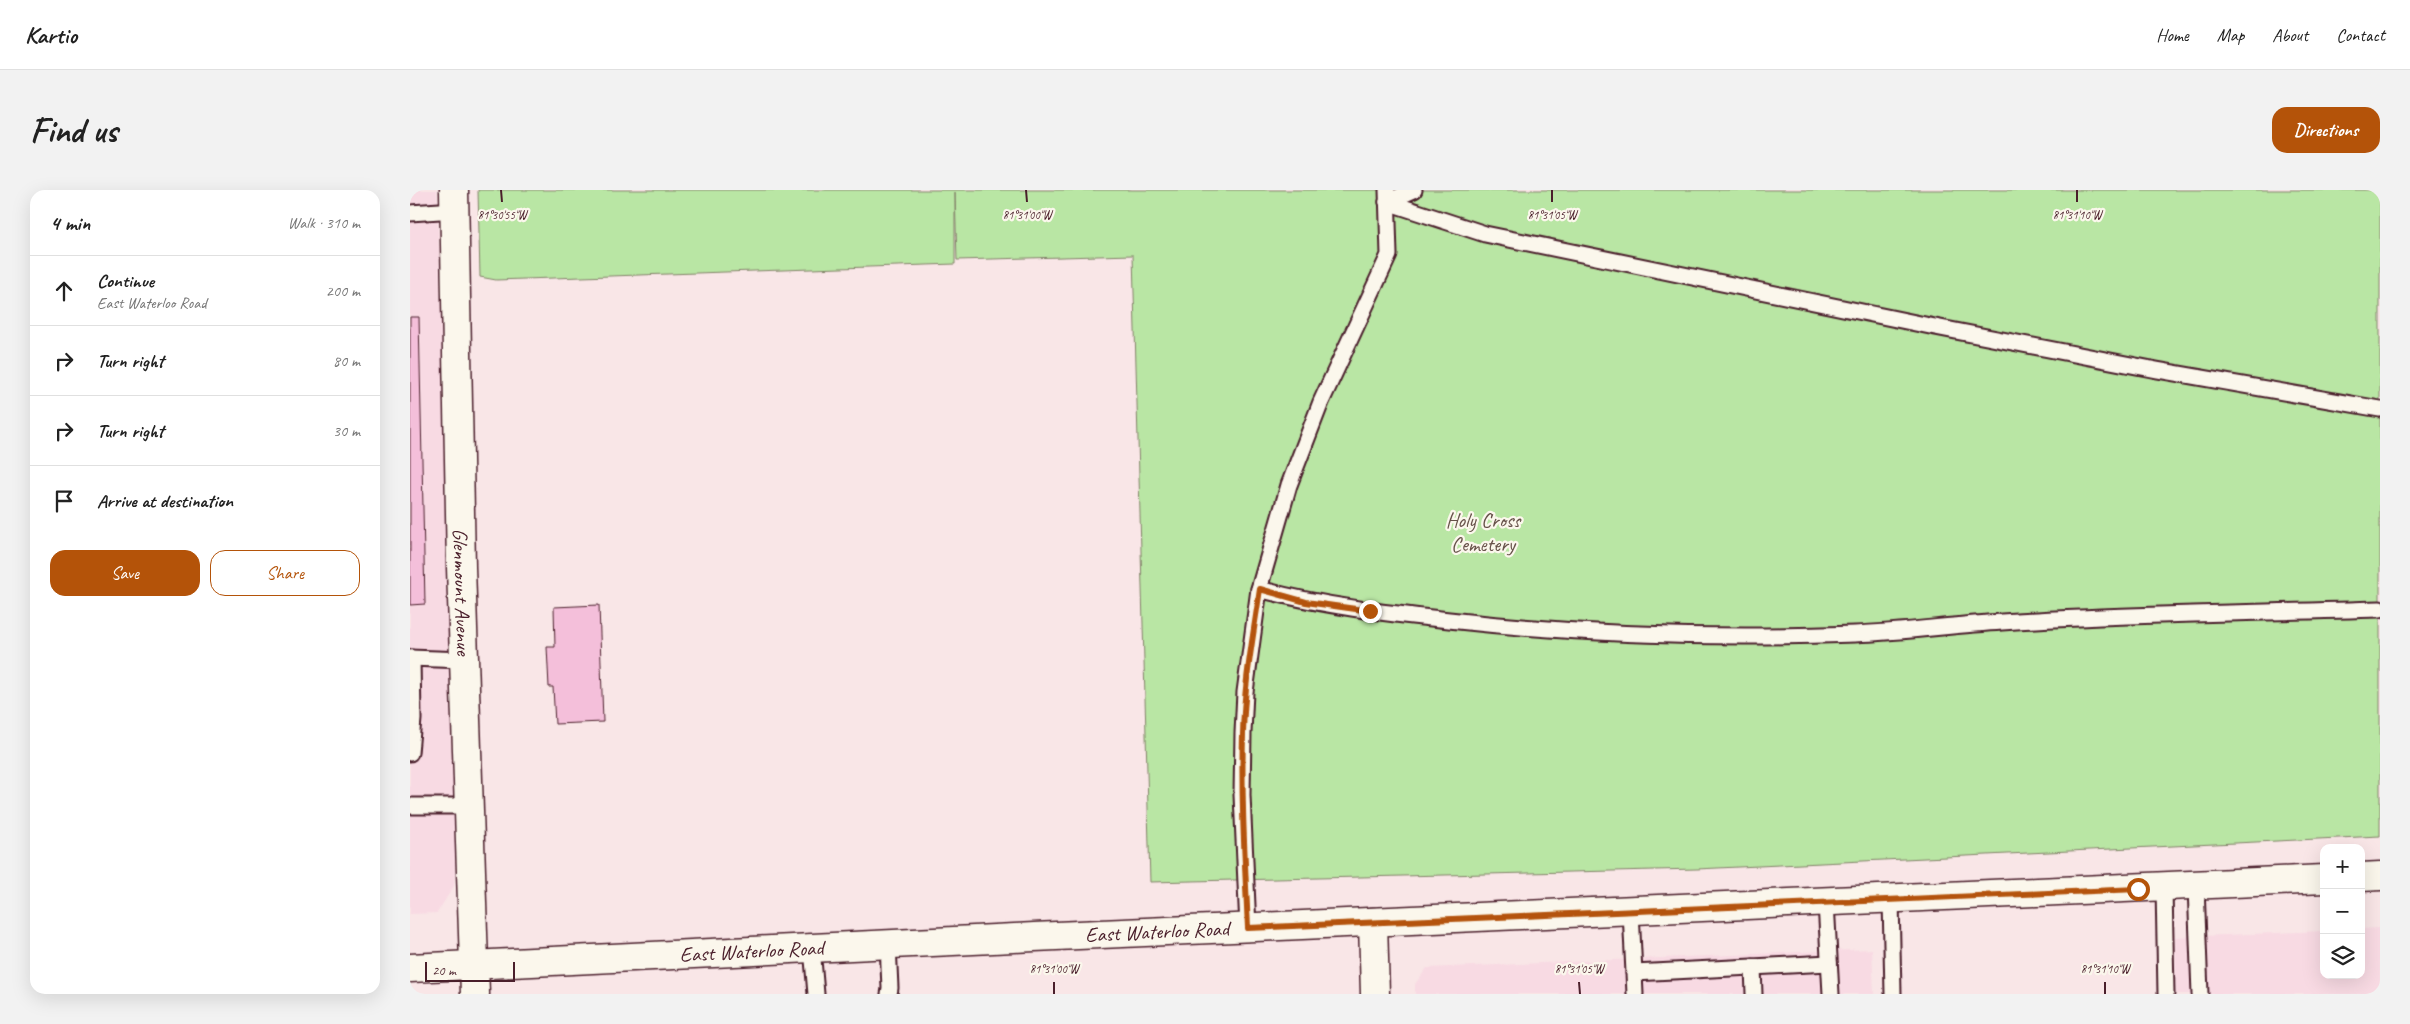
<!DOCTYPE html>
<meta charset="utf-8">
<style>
:root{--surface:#fff;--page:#f2f2f2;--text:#222;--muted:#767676;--line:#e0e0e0;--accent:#b45309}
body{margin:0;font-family:Caveat,sans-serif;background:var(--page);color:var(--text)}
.controls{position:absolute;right:15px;bottom:15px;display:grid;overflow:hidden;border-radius:10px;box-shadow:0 5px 20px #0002}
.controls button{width:45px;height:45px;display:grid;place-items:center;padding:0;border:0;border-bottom:1px solid var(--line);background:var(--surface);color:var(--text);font:25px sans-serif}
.scale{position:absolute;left:15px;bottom:12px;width:90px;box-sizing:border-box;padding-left:5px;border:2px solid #4a1f2b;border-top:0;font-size:14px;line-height:18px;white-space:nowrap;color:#4a1f2b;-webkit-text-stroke:4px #fbf7ec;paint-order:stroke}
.stop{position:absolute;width:15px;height:15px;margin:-11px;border:4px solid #b45309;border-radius:50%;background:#fff}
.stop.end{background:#b45309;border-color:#fff;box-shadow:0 1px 5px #0008}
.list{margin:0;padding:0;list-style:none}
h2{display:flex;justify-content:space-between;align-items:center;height:65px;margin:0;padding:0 20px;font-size:21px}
h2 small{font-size:16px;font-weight:400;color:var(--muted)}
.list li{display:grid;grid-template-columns:32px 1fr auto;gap:15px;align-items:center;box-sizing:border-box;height:70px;padding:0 20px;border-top:1px solid var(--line)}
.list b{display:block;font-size:19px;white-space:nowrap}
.list p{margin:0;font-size:16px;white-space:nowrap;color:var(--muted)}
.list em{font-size:16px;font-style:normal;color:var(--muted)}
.actions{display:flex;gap:10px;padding:15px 20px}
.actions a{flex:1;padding:11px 0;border:1px solid var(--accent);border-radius:15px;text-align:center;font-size:18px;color:var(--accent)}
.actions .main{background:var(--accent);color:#fff}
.icon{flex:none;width:28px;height:28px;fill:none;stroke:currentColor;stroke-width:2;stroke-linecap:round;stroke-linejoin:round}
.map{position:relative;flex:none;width:1970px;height:804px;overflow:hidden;border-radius:15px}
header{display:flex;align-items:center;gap:30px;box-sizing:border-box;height:70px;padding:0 25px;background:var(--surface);border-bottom:1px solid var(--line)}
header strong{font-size:24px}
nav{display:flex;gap:28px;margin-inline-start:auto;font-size:18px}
.intro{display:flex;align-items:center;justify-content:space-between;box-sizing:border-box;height:120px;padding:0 30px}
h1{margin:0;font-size:35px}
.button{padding:12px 22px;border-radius:15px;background:var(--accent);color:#fff;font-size:18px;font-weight:700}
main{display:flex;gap:30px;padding:0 30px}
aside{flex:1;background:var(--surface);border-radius:15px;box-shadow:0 5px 20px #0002}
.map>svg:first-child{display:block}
</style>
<header>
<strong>Kartio</strong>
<nav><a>Home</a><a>Map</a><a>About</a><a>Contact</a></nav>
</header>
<div class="intro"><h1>Find us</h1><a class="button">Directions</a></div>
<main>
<aside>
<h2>4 min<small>Walk · 310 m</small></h2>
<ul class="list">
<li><svg class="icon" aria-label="ahead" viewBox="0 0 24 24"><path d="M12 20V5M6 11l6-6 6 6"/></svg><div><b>Continue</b><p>East Waterloo Road</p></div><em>200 m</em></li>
<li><svg class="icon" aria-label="right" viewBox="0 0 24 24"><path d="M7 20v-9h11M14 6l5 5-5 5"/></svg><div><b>Turn right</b></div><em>80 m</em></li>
<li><svg class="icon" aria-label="right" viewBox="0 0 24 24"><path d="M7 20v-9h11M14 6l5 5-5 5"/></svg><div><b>Turn right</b></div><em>30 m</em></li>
<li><svg class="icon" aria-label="arrive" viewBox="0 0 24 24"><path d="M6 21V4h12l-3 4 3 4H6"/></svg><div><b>Arrive at destination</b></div></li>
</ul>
<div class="actions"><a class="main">Save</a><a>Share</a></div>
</aside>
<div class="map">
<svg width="1970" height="804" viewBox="0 0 1970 804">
<rect width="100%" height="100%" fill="#f9e6e7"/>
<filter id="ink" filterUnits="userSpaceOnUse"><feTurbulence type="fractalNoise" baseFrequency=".02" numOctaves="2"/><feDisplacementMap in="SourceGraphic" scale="10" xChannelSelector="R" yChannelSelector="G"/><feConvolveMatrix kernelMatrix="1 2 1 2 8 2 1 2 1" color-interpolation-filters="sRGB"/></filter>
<g filter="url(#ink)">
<g fill="#f8dae3">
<polygon points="0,0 27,0 47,639 44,696 27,723 0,724"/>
<polygon points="1970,738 1970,804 1766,804 1765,747 1914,741 1914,785 1951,785 1951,739"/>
<polygon points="1462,759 1464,804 1005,804 1005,794 1017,778"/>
</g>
<polygon fill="#b9e6a4" stroke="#828268" points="68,0 1970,0 1970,646 1287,679 740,692 723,65 547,70 545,2 545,74 86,90 70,87"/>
<g fill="#f4bfda" stroke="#4a1f2b">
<polygon points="0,127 9,127 15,414 0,415"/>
<polygon points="189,415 193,532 145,534 143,497 139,497 137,457 145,457 144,417"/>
</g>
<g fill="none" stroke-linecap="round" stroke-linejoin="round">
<g stroke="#4a1f2b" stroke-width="19">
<g id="lane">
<polyline points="977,12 1075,44 1520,136 1747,180 1970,219"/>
<polyline points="977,12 1004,0"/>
<polyline points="0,23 45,20"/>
<path d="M849,399C912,416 975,423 1039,430C1173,445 1310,449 1445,444C1494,442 1543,435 1592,432C1717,424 1844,423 1970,419"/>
<polyline points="0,468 54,470"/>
<polyline points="0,563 3,529 2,468"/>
<polyline points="0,616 60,616"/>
<polyline points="1786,696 1790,804"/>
<polyline points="1754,697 1756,804"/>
<polyline points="1481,709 1483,804"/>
<polyline points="1416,712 1421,804"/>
<polyline points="1221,721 1225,804"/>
<polyline points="838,738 832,605 833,543 835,502 849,399 879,295 911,212 979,65 977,0"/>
<polyline points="478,754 480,798 479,804"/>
<polyline points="402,758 406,804"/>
<polyline points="1343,777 1344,804"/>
<polyline points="1224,783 1419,773"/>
</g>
</g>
<g stroke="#4a1f2b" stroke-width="31">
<polyline id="street" points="963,732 965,804"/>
</g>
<g stroke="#4a1f2b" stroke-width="31">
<g id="secondary">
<path id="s1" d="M44,0L51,377L65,804"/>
<polyline points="1951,687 1970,686"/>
<path id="s2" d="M0,778L624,747L1914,689"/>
</g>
</g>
<use href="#lane" stroke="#fbf7ec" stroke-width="15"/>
<use href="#street" stroke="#fbf7ec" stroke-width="28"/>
<use href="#secondary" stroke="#fbf7ec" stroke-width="28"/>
</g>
</g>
<g fill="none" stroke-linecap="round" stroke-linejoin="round" filter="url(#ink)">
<path stroke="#b45309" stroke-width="6" d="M960,421L896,412L850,399C843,447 834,495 833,544C831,608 835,674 838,738L1728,699"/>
</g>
<path fill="none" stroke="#4a1f2b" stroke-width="2" d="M91,0L92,12M616,0L617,12M1142,0V12M1667,0V12M644,792V804M1169,792L1170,804M1695,792V804"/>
<g text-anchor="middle" stroke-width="4.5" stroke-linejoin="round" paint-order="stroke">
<g font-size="21" fill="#665149" stroke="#fbf7ec">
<text x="1073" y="337">Holy Cross<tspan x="1073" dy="24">Cemetery</tspan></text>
</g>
<g font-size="21" fill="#4a1f2b" stroke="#fbf7ec">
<text dy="7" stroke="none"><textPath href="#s1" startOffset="402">Glenmount Avenue</textPath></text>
<text dy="7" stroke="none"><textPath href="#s2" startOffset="748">East Waterloo Road</textPath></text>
<text dy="7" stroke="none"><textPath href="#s2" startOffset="342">East Waterloo Road</textPath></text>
</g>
</g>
<g font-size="12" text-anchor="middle" fill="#4a1f2b" stroke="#fbf7ec" stroke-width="4.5" stroke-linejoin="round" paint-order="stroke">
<text x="92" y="29">81°30'55"W</text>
<text x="617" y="29">81°31'00"W</text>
<text x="1142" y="29">81°31'05"W</text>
<text x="1667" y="29">81°31'10"W</text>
<text x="644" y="783">81°31'00"W</text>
<text x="1169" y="783">81°31'05"W</text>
<text x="1695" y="783">81°31'10"W</text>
</g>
</svg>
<div class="controls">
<button>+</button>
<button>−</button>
<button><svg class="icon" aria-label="layers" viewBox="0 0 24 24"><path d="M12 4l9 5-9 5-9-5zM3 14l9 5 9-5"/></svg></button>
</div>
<div class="scale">20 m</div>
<div class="stop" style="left:1728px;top:699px"></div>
<div class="stop end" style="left:960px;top:421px"></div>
</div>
</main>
